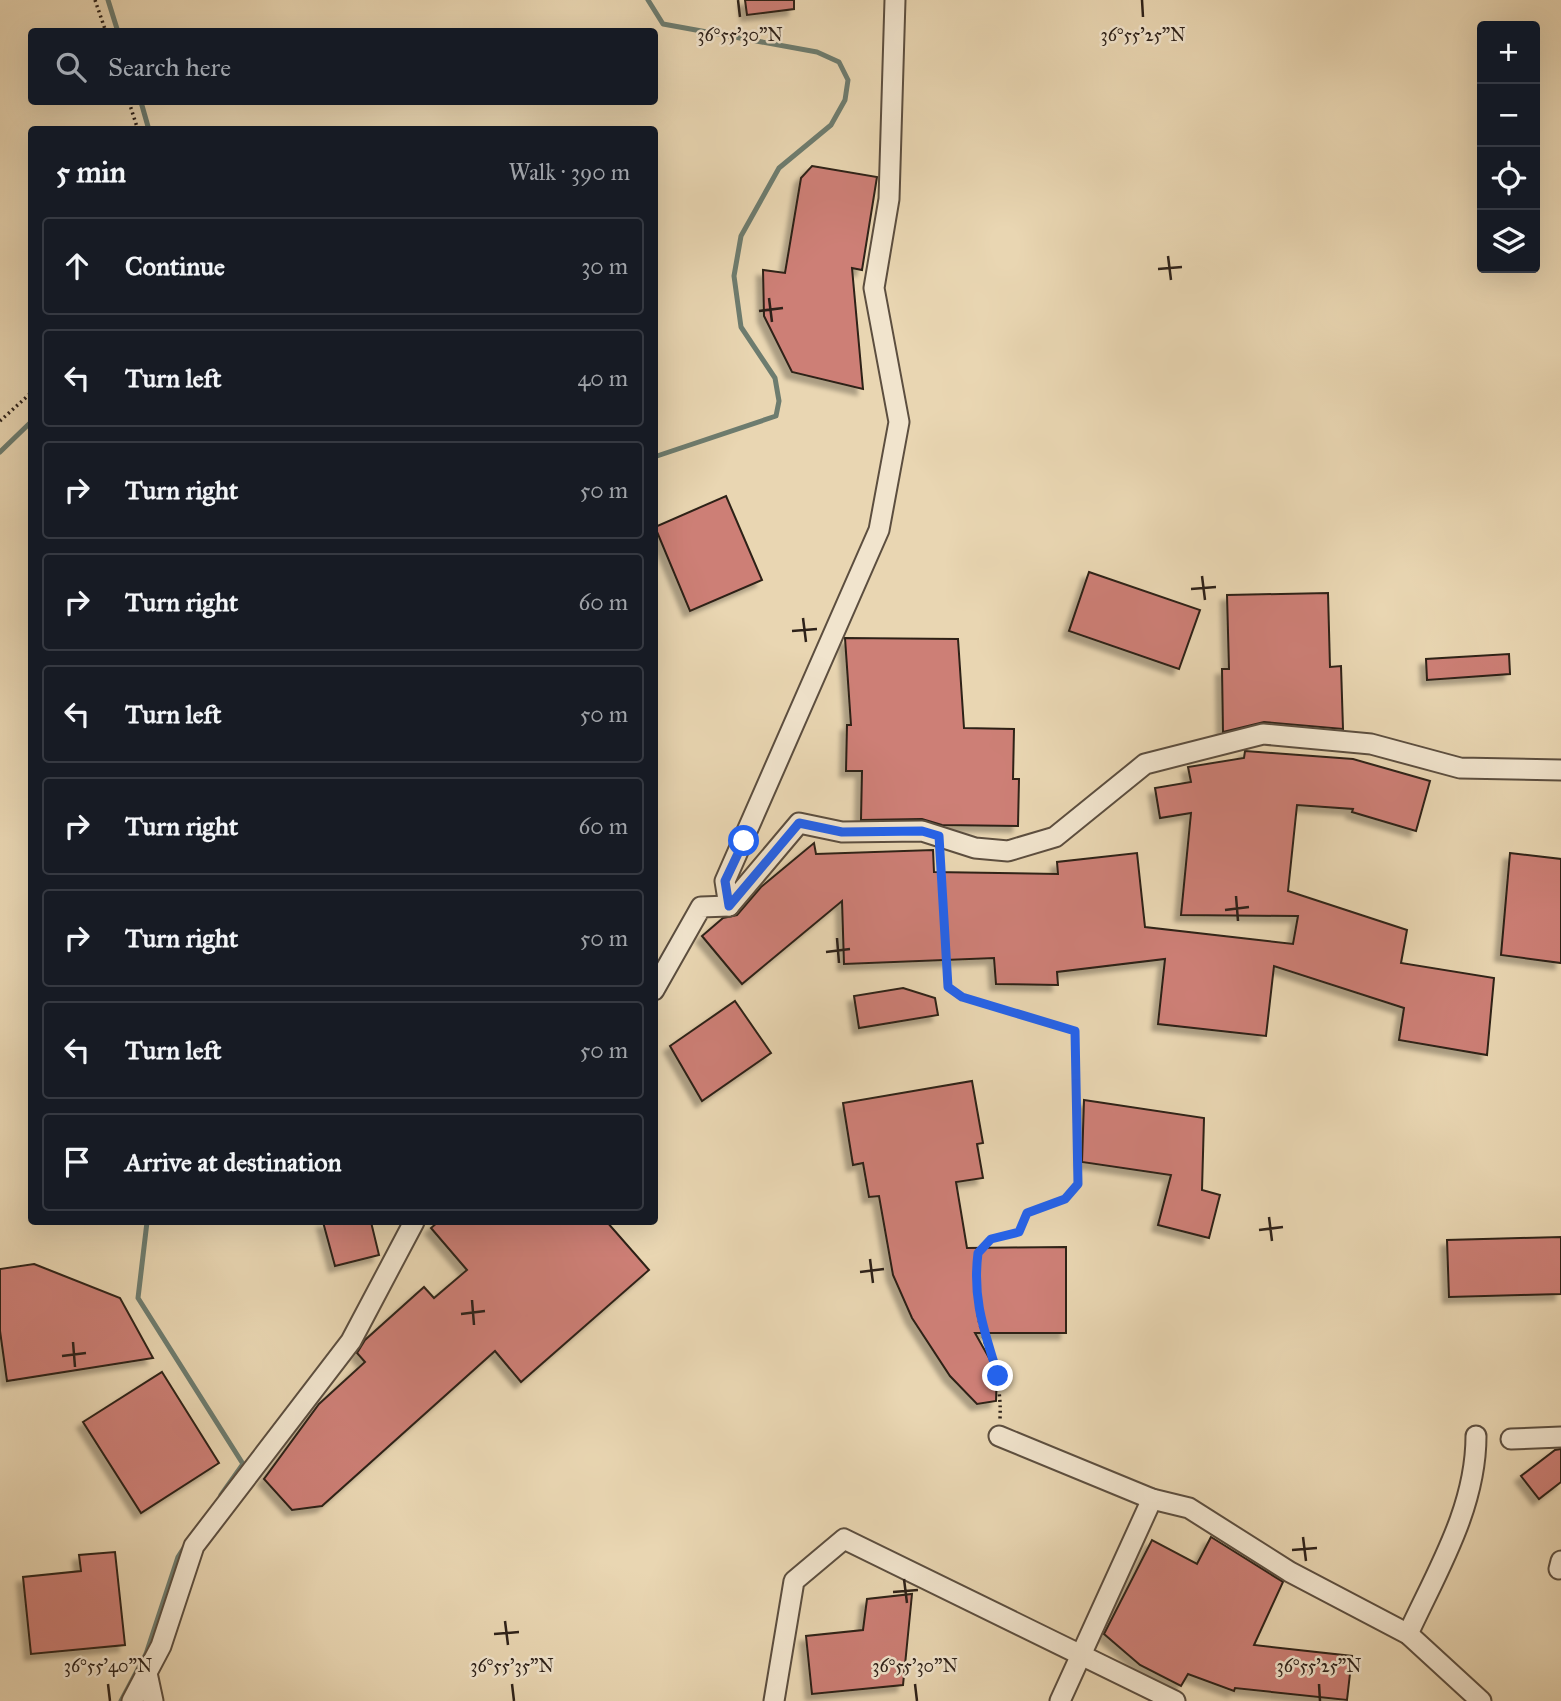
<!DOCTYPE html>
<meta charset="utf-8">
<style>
:root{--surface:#171b24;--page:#242831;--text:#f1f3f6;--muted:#9ea1a6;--line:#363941}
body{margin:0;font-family:"IM FELL Great Primer",serif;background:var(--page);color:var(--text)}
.controls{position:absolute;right:21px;top:21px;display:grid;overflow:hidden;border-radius:7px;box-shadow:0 7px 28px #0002}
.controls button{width:63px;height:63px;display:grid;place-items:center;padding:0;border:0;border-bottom:2px solid var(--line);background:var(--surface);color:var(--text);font:35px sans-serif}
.stop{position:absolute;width:21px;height:21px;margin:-16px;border:5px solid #2563eb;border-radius:50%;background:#fff}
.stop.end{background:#2563eb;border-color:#fff;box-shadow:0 2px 7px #0008}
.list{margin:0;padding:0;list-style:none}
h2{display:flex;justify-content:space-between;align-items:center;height:91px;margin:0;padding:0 28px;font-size:30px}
h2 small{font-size:23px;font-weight:400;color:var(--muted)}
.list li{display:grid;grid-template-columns:46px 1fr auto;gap:21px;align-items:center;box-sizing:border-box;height:98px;margin:0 14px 14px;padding:0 14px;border:2px solid var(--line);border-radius:7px}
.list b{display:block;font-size:26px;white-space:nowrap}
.list em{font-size:23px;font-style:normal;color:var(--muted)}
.icon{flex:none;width:38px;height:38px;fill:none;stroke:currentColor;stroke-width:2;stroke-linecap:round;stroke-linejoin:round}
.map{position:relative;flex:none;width:1561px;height:1701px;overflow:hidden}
.search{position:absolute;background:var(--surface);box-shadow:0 7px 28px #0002;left:28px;top:28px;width:630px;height:77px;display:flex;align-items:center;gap:18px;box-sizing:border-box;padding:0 24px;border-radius:7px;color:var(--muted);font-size:26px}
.panel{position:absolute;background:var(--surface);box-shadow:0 7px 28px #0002;left:28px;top:126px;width:630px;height:1099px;border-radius:7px}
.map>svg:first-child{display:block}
</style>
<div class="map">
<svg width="1561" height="1701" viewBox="0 0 1561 1701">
<defs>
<filter id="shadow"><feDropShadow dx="-6" dy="6" stdDeviation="2" flood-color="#0004"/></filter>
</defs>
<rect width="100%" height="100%" fill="#e9d6b2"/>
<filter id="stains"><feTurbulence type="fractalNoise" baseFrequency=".00286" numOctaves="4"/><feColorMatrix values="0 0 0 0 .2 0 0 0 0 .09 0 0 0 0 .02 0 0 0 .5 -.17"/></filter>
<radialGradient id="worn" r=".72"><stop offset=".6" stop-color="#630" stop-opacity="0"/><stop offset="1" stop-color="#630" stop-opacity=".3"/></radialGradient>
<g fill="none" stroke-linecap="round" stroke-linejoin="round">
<g stroke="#6d7c6f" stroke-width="5">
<polyline points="108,0 118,32"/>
<polyline points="648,0 663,24 817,52 839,62 848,80 845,100 831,125 779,168 741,236 734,276 741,327 775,378 779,401 776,416 654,457"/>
<polyline points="141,102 149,130"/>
<polyline points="0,452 32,421"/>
<polyline points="147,1222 138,1298 243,1464 221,1495"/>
<polyline points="121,1701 146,1654 178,1557 185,1546"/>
</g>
</g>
<g fill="#cd7f76" stroke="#2d2119" stroke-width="2" filter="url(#shadow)">
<polygon points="745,0 794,0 794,9 747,15"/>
<polygon points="812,166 877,177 862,270 852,268 863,389 792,372 764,316 763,270 785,273 801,178"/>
<polygon points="726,496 762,580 690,611 655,527"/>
<polygon points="1089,572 1200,610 1179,669 1069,631"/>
<polygon points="1328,593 1330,667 1341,666 1343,729 1264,722 1223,732 1222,669 1229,669 1227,595"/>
<polygon points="845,638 958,639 964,728 1014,729 1013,779 1019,779 1018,826 942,825 922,819 861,820 862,771 846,771 847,725 851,725"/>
<polygon points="1509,654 1510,674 1427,680 1426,659"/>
<polygon points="1245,751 1353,759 1430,781 1416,831 1352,812 1353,809 1297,805 1288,891 1407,930 1401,963 1494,978 1487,1055 1399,1040 1404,1008 1274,966 1266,1036 1158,1024 1165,959 1057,972 1058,985 996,984 994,958 844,964 842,901 742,984 702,936 723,918 737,915 761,887 814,843 816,854 933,850 934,872 1058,874 1057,862 1137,853 1145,927 1293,944 1298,916 1181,915 1191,813 1160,818 1155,788 1191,782 1188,767 1244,758"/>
<polygon points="1510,853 1561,859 1561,963 1501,955"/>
<polygon points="903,988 935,998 938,1015 859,1028 854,996"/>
<polygon points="735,1001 771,1053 702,1101 670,1046"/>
<polygon points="972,1081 983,1143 977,1144 983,1178 956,1182 967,1248 1066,1247 1066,1333 975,1333 997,1372 996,1401 977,1404 950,1376 912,1318 893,1275 879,1196 869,1197 863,1163 853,1165 843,1103"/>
<polygon points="1084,1100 1204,1118 1202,1190 1220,1195 1209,1238 1158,1225 1171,1175 1082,1162"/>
<polygon points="323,1222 371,1222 379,1255 335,1266"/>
<polygon points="438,1222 607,1222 649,1270 521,1382 495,1351 322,1506 292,1510 264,1479 319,1404 365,1362 357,1353 365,1340 424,1287 434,1298 467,1270 431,1228"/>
<polygon points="1561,1237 1561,1294 1449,1297 1447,1240"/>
<polygon points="34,1264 120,1298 153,1358 7,1381 0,1331 0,1269"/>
<polygon points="162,1372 219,1463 141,1513 83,1422"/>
<polygon points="1561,1449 1561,1482 1539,1499 1521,1476 1555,1450"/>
<polygon points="1211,1537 1283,1582 1254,1645 1352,1656 1347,1700 1235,1688 1234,1691 1188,1674 1181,1686 1140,1665 1104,1634 1152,1540 1197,1564"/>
<polygon points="115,1552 125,1645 31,1654 23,1577 81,1571 79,1555"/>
<polygon points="912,1594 903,1685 812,1694 806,1636 863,1630 867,1599"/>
</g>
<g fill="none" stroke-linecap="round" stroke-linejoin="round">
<g stroke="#5c4e3f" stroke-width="23">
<g id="minor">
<polyline points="729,906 725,881 879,530 899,422 874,288 889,199 895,0"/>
<polyline points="654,990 701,907 729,906 799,823 842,832 922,831 975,848 1008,851 1055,837 1145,764 1263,734 1371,744 1460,768 1561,770"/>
<polyline points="999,1436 1152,1499 1189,1508 1290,1572 1408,1634 1481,1701"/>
<polyline points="1511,1439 1561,1437"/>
<polyline points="1559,1569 1561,1561"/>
<path d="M1408,1634C1437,1571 1476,1508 1476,1436"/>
<polyline points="147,1673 153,1701"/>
<polyline points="132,1701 161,1646 194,1546 351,1341 414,1222"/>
<polyline points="774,1701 794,1581 844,1539 1175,1701"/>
<polyline points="1060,1701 1152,1499"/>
</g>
</g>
<g stroke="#2d2119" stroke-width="3.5" stroke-dasharray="2 3.5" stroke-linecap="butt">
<polyline points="95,0 106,32"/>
<polyline points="129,102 138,130"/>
<polyline points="0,421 32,392"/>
<path d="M940,856L948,987L962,997L1075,1031L1078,1184L1065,1199L1027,1213L1019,1232L991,1239L978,1253C975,1276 975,1301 980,1324C989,1362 1002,1377 1000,1419"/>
</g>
<use href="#minor" stroke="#f1e4cd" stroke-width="19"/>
</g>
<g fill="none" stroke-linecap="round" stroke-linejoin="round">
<path stroke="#2563eb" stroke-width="9" d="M744,841L725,881L729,906L799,823L842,832L922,831L939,836L948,987L962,997L1075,1031L1078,1184L1065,1199L1027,1213L1019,1232L991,1239L978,1253C972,1301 985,1332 998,1376"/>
</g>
<path fill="none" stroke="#2d2119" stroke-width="2.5" d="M738,0L740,17M1142,0L1143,17M1168,256L1171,280M1158,269L1182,267M769,298L772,322M759,311L783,308M1202,576L1205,600M1191,589L1216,587M803,618L806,642M792,631L817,629M1236,896L1238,921M1225,910L1249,907M837,938L839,963M826,952L850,949M1269,1217L1272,1241M1259,1230L1283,1227M870,1259L873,1283M860,1272L884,1269M472,1300L474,1325M461,1314L485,1311M73,1342L75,1367M62,1356L86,1353M1303,1537L1306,1561M1292,1550L1317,1548M904,1579L907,1603M893,1592L918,1590M505,1621L508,1645M494,1634L519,1632M108,1684L110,1701M512,1684L514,1701M915,1684L917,1701M1319,1684L1320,1701"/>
<g font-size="18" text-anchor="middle" fill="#2d2119" stroke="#f1e4cd" stroke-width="5" stroke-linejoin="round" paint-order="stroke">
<text x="740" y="41">36°55'30"N</text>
<text x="1143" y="41">36°55'25"N</text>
<text x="108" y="1672">36°55'40"N</text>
<text x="512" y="1672">36°55'35"N</text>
<text x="915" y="1672">36°55'30"N</text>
<text x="1319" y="1672">36°55'25"N</text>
</g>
<rect width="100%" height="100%" filter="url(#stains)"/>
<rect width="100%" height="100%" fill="url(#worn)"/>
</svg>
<div class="controls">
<button>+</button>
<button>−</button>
<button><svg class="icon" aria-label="locate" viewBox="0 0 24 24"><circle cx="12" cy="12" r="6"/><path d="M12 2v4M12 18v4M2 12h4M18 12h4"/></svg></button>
<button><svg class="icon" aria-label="layers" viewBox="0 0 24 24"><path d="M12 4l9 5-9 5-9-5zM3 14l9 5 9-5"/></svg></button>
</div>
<div class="stop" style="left:744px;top:841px"></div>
<div class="stop end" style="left:998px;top:1376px"></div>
<div class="search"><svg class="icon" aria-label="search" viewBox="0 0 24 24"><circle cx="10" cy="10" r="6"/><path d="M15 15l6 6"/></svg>Search here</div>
<section class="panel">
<h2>5 min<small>Walk · 390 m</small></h2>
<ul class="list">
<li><svg class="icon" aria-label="ahead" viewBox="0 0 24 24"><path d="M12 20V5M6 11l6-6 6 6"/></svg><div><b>Continue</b></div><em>30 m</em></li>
<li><svg class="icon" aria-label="left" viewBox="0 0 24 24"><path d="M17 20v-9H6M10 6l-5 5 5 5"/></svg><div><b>Turn left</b></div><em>40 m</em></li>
<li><svg class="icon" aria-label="right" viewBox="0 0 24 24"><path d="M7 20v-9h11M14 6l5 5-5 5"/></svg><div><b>Turn right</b></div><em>50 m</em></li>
<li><svg class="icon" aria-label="right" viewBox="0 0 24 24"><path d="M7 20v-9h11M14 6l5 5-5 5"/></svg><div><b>Turn right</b></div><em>60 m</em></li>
<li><svg class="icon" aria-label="left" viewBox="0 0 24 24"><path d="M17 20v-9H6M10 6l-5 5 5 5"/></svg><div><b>Turn left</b></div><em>50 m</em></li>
<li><svg class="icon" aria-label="right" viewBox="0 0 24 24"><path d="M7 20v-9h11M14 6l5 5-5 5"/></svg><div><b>Turn right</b></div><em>60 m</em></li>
<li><svg class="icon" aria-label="right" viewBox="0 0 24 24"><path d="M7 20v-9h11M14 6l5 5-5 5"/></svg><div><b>Turn right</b></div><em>50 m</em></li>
<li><svg class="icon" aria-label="left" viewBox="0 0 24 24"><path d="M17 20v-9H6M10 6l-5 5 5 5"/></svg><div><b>Turn left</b></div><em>50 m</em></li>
<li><svg class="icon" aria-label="arrive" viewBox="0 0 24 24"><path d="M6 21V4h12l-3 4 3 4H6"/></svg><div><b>Arrive at destination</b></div></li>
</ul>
</section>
</div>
